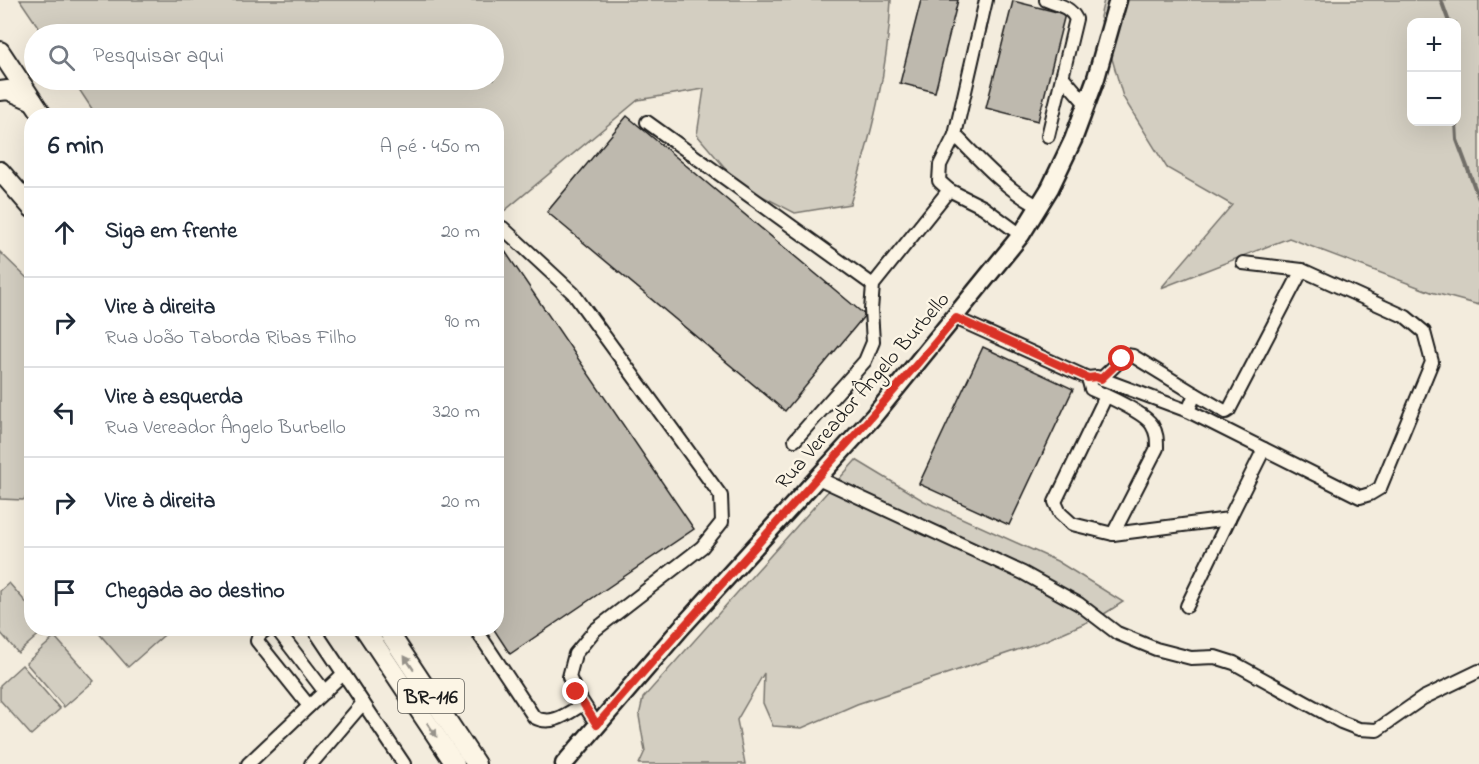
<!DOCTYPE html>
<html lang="pt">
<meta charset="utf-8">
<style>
:root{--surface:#fff;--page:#f6f6f7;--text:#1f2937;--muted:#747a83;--line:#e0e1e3}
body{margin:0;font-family:"Indie Flower",sans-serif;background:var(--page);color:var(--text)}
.controls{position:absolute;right:18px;top:18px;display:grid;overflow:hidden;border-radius:12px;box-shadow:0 6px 24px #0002}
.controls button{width:54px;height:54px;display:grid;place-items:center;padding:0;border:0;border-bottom:2px solid var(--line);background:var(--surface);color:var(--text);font:30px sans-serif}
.stop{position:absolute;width:18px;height:18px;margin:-14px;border:4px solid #d93025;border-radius:50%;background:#fff}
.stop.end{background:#d93025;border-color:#fff;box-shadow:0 2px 6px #0008}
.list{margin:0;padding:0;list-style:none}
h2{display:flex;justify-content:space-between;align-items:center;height:78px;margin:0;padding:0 24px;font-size:26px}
h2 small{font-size:20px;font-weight:400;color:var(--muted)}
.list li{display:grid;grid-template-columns:39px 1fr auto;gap:18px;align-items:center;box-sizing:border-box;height:90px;padding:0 24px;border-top:2px solid var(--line)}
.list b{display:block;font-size:22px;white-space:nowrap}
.list p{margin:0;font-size:20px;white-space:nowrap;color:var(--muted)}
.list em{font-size:20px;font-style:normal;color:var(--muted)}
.icon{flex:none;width:33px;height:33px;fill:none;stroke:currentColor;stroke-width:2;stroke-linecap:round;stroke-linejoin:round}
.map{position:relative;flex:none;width:1479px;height:764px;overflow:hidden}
.search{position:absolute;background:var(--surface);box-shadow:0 6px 24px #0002;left:24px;top:24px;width:480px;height:66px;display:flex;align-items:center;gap:15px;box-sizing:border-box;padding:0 21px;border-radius:33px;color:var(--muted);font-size:22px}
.panel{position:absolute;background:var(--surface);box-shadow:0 6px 24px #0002;left:24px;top:108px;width:480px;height:528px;border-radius:24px}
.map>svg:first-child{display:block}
</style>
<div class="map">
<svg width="1479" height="764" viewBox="0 0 1479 764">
<rect width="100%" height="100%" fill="#f3ecdd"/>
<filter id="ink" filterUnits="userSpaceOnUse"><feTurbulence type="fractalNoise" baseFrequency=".0167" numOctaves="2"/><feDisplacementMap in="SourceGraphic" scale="12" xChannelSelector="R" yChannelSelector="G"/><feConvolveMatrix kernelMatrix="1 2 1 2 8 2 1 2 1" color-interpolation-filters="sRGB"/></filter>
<g filter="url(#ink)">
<g fill="#d3cec1" stroke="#78756e" stroke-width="1.5" fill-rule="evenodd">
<path d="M20,0H891C888,71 871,137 850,204L795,213L739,184L697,135L704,89L638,100L497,217L496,116L96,115L73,80H494V34H43Z"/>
<path d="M1104,0H1479V305L1431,292L1289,238L1161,288L1232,205L1167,168L1123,97L1100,17ZM1412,22H1456V122H1412Z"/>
<polygon points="0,252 31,282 32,492 23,500 0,499"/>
<polygon points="856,460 924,501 1057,561 1123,602 1101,616 1044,641 857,704 802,728 773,726 763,703 764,673 737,720 745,764 639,764 645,751 639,716 643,698"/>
<polygon points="9,583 31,608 32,628 45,629 18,653 0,632 0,591"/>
<polygon points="98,628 171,628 171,629 128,667 96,630"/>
<polygon points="55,637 94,681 64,707 26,663"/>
<polygon points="22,665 60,709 31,735 0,700 0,685"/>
</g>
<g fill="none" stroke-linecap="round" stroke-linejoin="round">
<g stroke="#716e68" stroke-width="4">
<polyline points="1441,0 1449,22"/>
<polyline points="1456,122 1457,140 1479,199"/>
</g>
</g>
<g fill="#beb9ae" stroke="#1c1c1c" stroke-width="1.5">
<polygon points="921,0 958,0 935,92 900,83"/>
<polygon points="1013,1 1065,14 1038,121 986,108"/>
<polygon points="627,116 865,315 785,411 547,212"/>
<polygon points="496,238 694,529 510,654 493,628 496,628"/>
<polygon points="983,347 1073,389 1009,525 919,484"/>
</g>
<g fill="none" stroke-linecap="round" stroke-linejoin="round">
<g stroke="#1c1c1c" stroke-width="16">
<g id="minor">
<path d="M1046,0C1059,5 1070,7 1076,19L1048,136"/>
<polyline points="1062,76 1087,105"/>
<polyline points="647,122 873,285"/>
<path d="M955,135C981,161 1006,190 1040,207"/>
<polyline points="949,190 939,181 940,165 955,135 986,0"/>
<polyline points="496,226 503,228 573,293 721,496 722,522 702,547 595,630 575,654 569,677 576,692 597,725"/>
<polyline points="955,318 1088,378"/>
<polyline points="1088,378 1097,377 1188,411 1360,497 1370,494 1380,488 1432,362 1424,332 1406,317 1302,270 1243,263"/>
<path d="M1088,378L1091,389C1105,395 1145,413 1152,425C1157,433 1157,439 1157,448L1113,534"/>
<polyline points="1101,379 1126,355 1133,356 1195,394 1188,411"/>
<polyline points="1195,394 1226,412 1229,410 1302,270"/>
<polyline points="1106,396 1055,502 1060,513 1072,524 1113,534 1229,519 1264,449"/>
<polyline points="795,440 865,361 873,342 871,310 873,285 949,190 983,207 1021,235"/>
<polyline points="818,478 1023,573 1079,604 1117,633 1156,649 1191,658 1215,657 1234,663 1341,722 1359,729 1377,730 1423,698 1479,671"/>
<polyline points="1187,606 1229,519"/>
<polyline points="268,628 259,635 257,641 309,706"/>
<polyline points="276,628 325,692"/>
<polyline points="313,628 404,764"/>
<path d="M475,628L534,717C552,727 568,713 583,704"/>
<polyline points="248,764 343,674"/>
<polyline points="311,764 363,703"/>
</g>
</g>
<g stroke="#1c1c1c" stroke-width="21">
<polyline id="major" points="564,764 681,628 873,417 1021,235 1050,188 1073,140 1096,78 1118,0"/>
</g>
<g stroke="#1c1c1c" stroke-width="22">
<g id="highway">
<polyline points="0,51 43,116"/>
<polyline points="0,91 8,90 33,101"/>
<polyline points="0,171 32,208"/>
<polyline points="364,628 455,764"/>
<polyline points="386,628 476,764"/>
</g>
</g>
<use href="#minor" stroke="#fcf5e5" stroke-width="12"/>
<use href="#major" stroke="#fcf5e5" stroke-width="16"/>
<use href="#highway" stroke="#fcf5e5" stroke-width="18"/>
</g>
<defs><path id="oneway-solid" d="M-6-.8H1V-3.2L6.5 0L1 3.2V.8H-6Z" transform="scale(1.5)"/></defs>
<g fill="#97938b">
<use href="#oneway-solid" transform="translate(409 663) rotate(-124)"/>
<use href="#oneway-solid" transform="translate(432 730) rotate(56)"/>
</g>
</g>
<g fill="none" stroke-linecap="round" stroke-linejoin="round" filter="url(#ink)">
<path stroke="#d93025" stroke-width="8" d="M576,692L597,725C715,588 840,457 956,318L1088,378L1096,377L1101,379L1122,359"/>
</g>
<g text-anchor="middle" stroke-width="5" stroke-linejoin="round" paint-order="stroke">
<rect fill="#fcf5e5" stroke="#5f5d58" stroke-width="1.5" x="398" y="679" width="66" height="34" rx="4.5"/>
<g font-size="20" font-weight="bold" fill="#1c1c1c">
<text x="431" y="703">BR-116</text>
</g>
<g font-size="21" fill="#1c1c1c" stroke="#fcf5e5">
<text transform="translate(862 390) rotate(-49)" y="7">Rua Vereador Ângelo Burbello</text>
</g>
</g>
</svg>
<div class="controls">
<button>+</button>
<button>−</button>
</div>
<div class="stop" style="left:1122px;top:359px"></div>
<div class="stop end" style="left:576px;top:692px"></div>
<div class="search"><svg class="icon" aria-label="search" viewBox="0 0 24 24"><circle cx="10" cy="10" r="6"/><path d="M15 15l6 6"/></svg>Pesquisar aqui</div>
<section class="panel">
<h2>6 min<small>A pé · 450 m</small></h2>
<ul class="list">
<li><svg class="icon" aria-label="ahead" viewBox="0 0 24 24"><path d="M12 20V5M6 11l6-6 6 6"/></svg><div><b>Siga em frente</b></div><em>20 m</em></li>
<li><svg class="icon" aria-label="right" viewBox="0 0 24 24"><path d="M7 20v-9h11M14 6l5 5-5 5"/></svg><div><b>Vire à direita</b><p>Rua João Taborda Ribas Filho</p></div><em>90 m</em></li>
<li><svg class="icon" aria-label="left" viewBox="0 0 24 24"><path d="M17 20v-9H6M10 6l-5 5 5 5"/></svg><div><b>Vire à esquerda</b><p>Rua Vereador Ângelo Burbello</p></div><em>320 m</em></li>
<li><svg class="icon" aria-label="right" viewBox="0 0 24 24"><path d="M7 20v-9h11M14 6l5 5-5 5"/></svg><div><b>Vire à direita</b></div><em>20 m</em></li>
<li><svg class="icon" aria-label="arrive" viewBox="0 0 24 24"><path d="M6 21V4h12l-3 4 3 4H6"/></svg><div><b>Chegada ao destino</b></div></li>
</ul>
</section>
</div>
